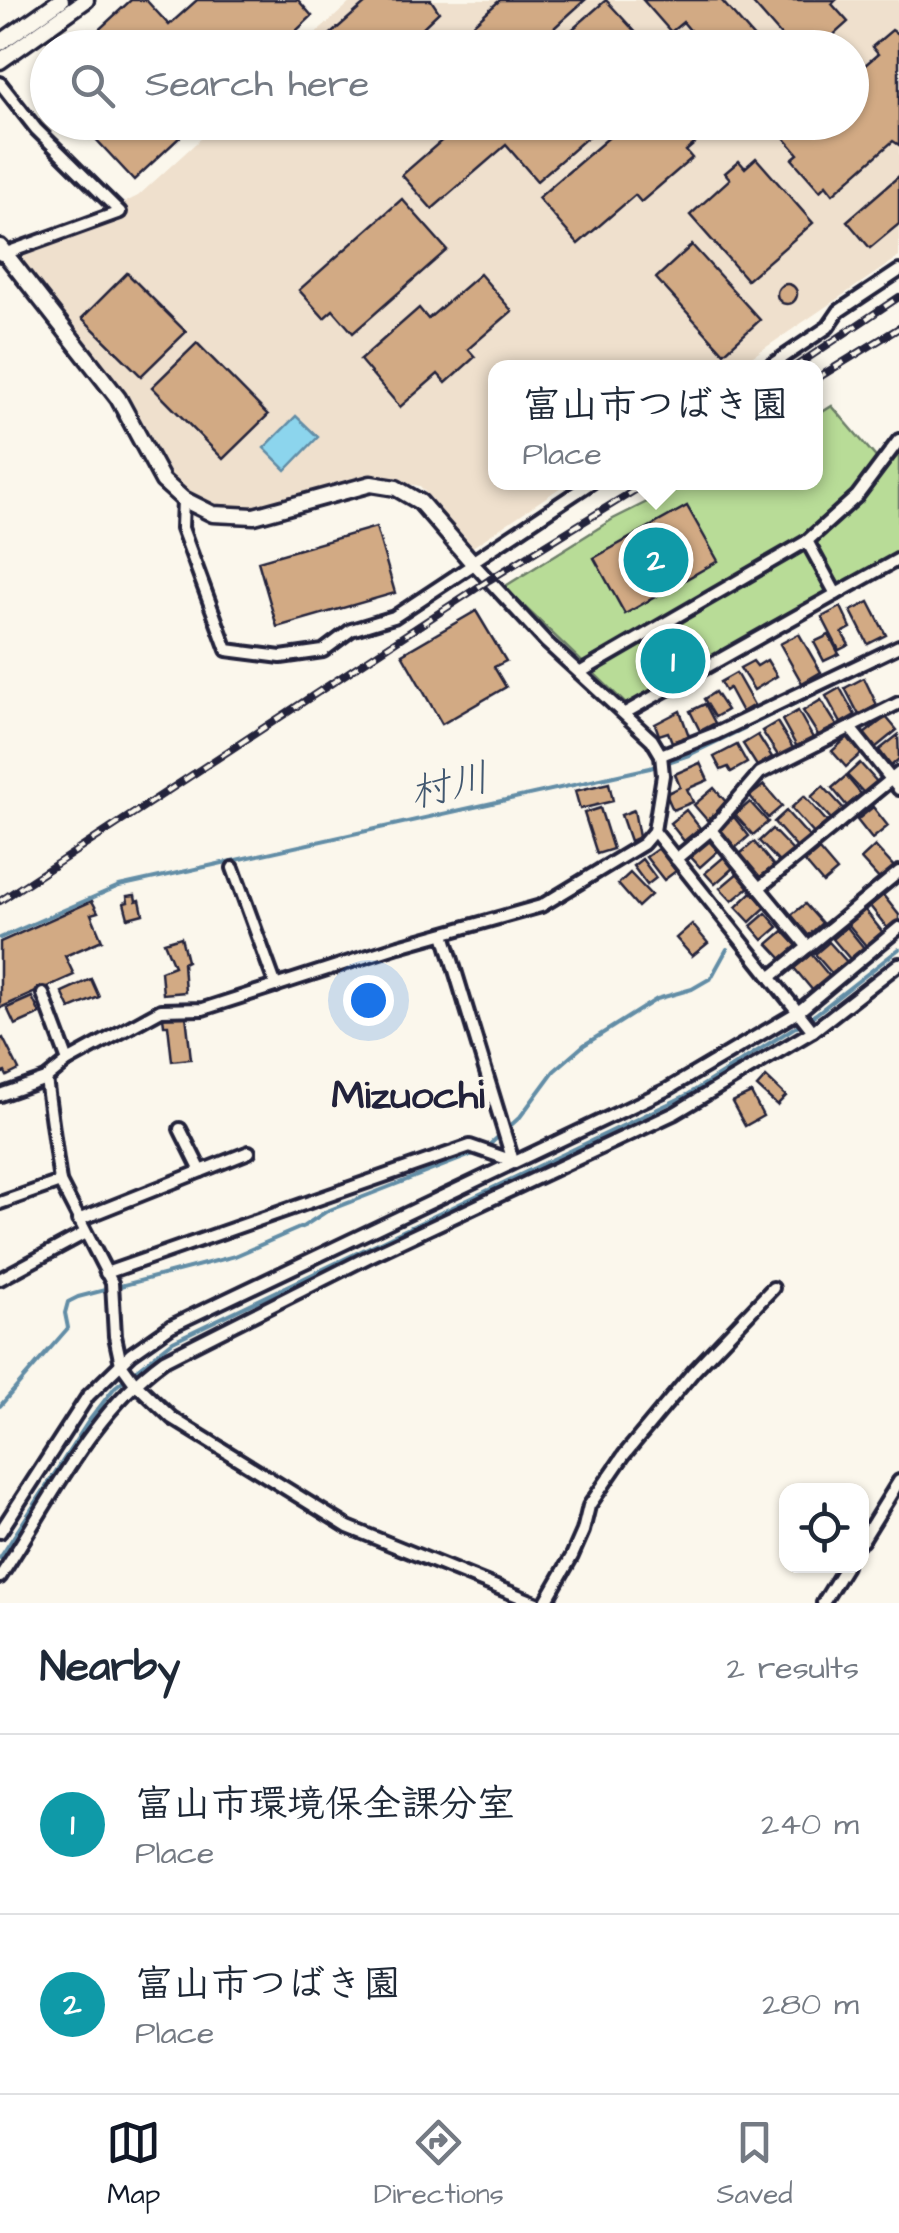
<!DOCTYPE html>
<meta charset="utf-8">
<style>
:root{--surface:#fff;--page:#f6f6f7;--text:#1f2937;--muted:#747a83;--line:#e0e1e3;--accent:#111827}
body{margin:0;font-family:"Architects Daughter","Klee One",sans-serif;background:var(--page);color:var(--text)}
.controls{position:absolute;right:30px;bottom:30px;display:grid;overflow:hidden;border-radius:20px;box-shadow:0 2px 8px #0004}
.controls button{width:90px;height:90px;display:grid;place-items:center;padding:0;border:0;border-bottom:2px solid var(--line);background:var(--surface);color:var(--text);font:50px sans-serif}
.you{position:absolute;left:368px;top:1000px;width:35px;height:35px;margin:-25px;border:8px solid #fff;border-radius:50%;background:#1a73e8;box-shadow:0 0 0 15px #1a73e833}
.badge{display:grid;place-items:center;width:65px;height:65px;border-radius:50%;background:var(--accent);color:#fff;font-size:32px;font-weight:700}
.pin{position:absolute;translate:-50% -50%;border:5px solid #fff;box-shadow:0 2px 10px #0006}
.popup{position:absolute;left:488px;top:360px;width:335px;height:130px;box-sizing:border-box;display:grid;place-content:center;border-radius:20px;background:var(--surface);filter:drop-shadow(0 2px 8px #0005);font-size:32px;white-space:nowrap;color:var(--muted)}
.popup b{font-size:38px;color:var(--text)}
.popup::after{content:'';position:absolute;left:50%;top:100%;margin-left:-20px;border:20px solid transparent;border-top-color:var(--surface)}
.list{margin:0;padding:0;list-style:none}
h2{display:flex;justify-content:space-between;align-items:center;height:130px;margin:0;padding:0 40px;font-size:42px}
h2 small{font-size:32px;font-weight:400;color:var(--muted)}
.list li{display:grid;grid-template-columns:65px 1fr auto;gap:30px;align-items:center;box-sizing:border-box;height:180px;padding:0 40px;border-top:2px solid var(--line)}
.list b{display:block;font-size:38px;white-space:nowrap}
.list p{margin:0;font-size:32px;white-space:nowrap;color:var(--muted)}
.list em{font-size:32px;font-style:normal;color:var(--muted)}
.icon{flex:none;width:55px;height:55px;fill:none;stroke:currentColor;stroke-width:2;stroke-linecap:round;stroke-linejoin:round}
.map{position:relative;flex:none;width:899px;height:1603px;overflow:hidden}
.search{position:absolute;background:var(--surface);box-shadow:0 2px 8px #0004;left:30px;right:30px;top:30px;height:110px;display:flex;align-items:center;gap:25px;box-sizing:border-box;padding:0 35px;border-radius:55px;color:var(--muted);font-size:38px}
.sheet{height:490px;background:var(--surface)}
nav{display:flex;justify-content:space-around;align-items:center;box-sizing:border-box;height:140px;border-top:2px solid var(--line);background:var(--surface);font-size:28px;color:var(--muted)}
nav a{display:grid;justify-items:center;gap:5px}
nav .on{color:var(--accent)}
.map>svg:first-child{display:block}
</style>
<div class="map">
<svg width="899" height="1603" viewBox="0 0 899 1603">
<rect width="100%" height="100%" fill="#fbf7ec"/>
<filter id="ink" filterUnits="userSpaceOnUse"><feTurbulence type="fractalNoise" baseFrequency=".01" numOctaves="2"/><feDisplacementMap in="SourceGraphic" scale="20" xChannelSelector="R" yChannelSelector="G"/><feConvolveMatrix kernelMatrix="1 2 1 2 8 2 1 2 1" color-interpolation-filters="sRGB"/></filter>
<g filter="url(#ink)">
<polygon fill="#efe0cd" points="353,0 899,0 899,257 737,367 496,368 496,482 567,483 471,548 420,486 380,479 349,480 252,507 222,507 190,493 174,479 129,397 18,255 138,196 218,123 852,122 852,48 301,47"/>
<polygon fill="#b8dc97" stroke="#6d7f69" stroke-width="2.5" points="832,406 886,469 899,454 899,554 629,707 504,587 613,519 685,483 816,482 816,416"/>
<polygon fill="#8cd5ed" stroke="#628da6" stroke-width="2.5" points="296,416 318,437 286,470 264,448"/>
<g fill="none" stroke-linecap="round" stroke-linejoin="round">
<g stroke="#628da6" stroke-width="4">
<polyline points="0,938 119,886 650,768 689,755 899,653"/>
<polyline points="487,1147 520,1117 554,1071 584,1045 657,999 692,989 711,978 727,949"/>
<polyline points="0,1406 68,1328 65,1313 68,1302 78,1297 235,1256 304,1226 327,1211 479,1152"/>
<polyline points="0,1558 88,1422 115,1387 173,1341 689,1094 816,1014 899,949"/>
</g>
</g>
<g fill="#d2aa84" stroke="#22223b" stroke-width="2.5">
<polygon points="131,0 146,0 169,25 197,0 298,0 312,16 278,48 79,48"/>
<polygon points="369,0 431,0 439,12 420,30 435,48 315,48"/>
<polygon points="500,0 585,0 543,38 534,29 513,48 447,48"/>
<polygon points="606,0 650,48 551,48"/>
<polygon points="643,0 721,0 763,48 705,48 683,22 671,32"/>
<polygon points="750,0 836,0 832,4 848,22 819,48 792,48"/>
<polygon points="892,30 899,35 899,145 893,141 833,194 826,185 820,191 792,159 798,154 782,135 797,122 852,122 852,76 878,54 872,47"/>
<polygon points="80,122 196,122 134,180"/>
<polygon points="463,122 605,122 537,181 506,145 432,209 402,175"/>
<polygon points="627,122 714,122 717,125 686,151 692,158 641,202 635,195 578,244 538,198"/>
<polygon points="756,158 813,223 747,280 690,215 730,179 725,173 739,161 745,168"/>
<polygon points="899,176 899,224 870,248 847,221"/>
<polygon points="402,199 447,250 353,333 333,310 324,318 299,290"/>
<polygon points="692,245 760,320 724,353 656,278"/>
<polygon points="127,273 186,332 141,376 82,318"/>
<polygon points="480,274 512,311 468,349 475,357 446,383 438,374 400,407 360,360 419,308 428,319"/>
<circle cx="787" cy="294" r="10"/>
<polygon points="197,343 268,415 223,459 152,387"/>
<polygon points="687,506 718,561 625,614 594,558"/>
<polygon points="376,527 395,593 277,627 258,561"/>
<polygon points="869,602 886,635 868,644 851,611"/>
<polygon points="841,607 851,628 842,633 849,645 839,650 822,617"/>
<polygon points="476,611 506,661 494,667 506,687 442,724 402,654"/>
<polygon points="691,634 698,644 703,641 707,649 702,652 706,659 656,688 641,662"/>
<polygon points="799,634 821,672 802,683 780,644"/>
<polygon points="829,635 839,654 824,661 814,642"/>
<polygon points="767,660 777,676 754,690 740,668 753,661 757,666"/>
<polygon points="736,673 754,705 742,712 729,688 725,691 720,682"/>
<polygon points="864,678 877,705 859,715 845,688"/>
<polygon points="840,688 855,715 841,723 826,696"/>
<polygon points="715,692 727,710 715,717 704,699"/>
<polygon points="821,700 838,727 820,738 803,711"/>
<polygon points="705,704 715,723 700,731 690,711"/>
<polygon points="680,711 689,736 672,742 668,732 659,735 655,724"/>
<polygon points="798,711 813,738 797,747 782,720"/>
<polygon points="886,717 897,730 875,748 864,734"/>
<polygon points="777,722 793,748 779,757 762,731"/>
<polygon points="758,735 772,757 757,766 743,744"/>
<polygon points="898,735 899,759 891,766 879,750"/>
<polygon points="848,737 862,753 846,767 832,751"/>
<polygon points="737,745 747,763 731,772 728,767 721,770 714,757"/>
<polygon points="700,763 708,780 687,789 693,802 673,810 666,794 680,787 675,774"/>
<polygon points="860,763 878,783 866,795 847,775"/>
<polygon points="846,776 861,794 847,806 832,788"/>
<polygon points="609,783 613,801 580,809 575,791"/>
<polygon points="764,785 782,806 768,818 750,796"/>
<polygon points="823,786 845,810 833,821 811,797"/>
<polygon points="714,788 727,803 707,820 694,805"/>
<polygon points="804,796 829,824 816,836 791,808"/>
<polygon points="750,802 768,822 753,835 735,815"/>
<polygon points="873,807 888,826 872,839 857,820"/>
<polygon points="600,808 613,849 597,854 584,813"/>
<polygon points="634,810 639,837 630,841 621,815"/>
<polygon points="686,810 700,828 684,841 670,823"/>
<polygon points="786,811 810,838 798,849 774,822"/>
<polygon points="734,817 749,836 734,849 718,830"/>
<polygon points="772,829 793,851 780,863 759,841"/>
<polygon points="707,839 718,851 700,867 689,855"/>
<polygon points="754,842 774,866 759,878 740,854"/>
<polygon points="875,846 895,868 881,881 861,859"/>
<polygon points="659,848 676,871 664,880 646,857"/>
<polygon points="819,850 837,871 823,883 805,862"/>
<polygon points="725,856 734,867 715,884 705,873"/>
<polygon points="642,859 656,878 647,885 633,866"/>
<polygon points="739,872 750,886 732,901 720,888"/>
<polygon points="630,873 651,895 638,907 618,884"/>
<polygon points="752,892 766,907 750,922 736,907"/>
<polygon points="135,895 136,901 140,900 143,914 128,918 124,903 128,902 127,896"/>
<polygon points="883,895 899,915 899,921 888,929 870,906"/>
<polygon points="92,901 98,912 91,914 102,940 65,956 74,975 0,1008 0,942"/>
<polygon points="805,904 822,923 808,936 790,916"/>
<polygon points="865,910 884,934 867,947 848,924"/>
<polygon points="766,913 778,927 763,940 751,926"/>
<polygon points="692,924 708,943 692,956 676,938"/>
<polygon points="847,927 864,948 850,959 833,939"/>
<polygon points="783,931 797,946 782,959 768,944"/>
<polygon points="181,937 187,961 183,963 185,992 163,994 161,971 174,966 164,942"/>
<polygon points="829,942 848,963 834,976 815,954"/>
<polygon points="811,954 831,978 814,992 794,968"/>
<polygon points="91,979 99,997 70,1009 62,992"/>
<polygon points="32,997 40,1014 15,1025 7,1008"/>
<polygon points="186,1015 191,1059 172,1061 168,1025 164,1025 163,1017"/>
<polygon points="3,1038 19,1070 7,1076 5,1072 0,1074 0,1040"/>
<polygon points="766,1077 786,1096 777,1105 757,1087"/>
<polygon points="751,1093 763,1116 745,1126 732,1102"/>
</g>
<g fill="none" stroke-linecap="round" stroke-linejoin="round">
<g stroke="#22223b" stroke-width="18">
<g id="street">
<polyline points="0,83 36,129 120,212 1,255"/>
<polyline points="767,368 828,327 839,311 899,271"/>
<polyline points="183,499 182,528 227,650 281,657 323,651 351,630 394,617 474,564"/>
<polyline points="836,594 899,559"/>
<polyline points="581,672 807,541 857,496 899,440"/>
<polyline points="625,713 836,594 807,541"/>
<polyline points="850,728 899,789"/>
<polyline points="661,755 717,733 899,646"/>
<polyline points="711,830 808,947"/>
<polyline points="676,859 711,830 760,773 899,703"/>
<polyline points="233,868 276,986"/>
<polyline points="759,888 899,773"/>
<polyline points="899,928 798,1012 813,1031 899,964"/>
<polyline points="771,977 899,872"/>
<polyline points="43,994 68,1061"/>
<polyline points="46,1079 60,1182 112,1283 115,1336 121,1364 134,1382 172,1418 348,1527 536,1603"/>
<polyline points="0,1095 46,1079 68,1061 161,1010 203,1009 399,946 541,906 643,844 654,831 663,775 661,755 652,740 546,642 472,562 592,482"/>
<polyline points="201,1171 249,1152"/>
<polyline points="0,1203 60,1182"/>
<polyline points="78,1220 201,1171 180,1129"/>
<polyline points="106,1273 470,1146 513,1161 444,934"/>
<polyline points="0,1279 85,1233"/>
<polyline points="0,1532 88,1396 131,1354 171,1326 668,1089 798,1012 654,831"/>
<polyline points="862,1541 899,1481"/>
<path d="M0,1577C50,1502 91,1413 164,1360L370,1256L675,1113L813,1031"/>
<polyline points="545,1603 572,1556 583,1531 589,1506 624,1455 694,1371 773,1288"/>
<polyline points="823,1603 846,1566"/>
</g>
</g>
<g stroke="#22223b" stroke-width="21">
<g id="secondary">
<polyline points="0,43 61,0"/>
<polyline points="0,61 86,0"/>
<polyline points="0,247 118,398 163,481 183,499 213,514 254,516 371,484 396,488 420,502 472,562"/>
</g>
</g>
<use href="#street" stroke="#fbf7ec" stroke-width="10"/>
<use href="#secondary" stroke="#fbf7ec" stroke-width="14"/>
<g stroke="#22223b" stroke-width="8">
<g id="rail">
<polyline points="793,368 899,297"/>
<polyline points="816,379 899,328"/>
<polyline points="0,901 489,580 648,482"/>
</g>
</g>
<use href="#rail" stroke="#fbf7ec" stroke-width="4" stroke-dasharray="11" stroke-linecap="butt"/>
</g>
</g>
<g text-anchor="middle" stroke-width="10" stroke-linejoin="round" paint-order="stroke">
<g font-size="40" font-style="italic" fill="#425870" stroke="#fbf7ec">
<text transform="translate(449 784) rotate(-13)" y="14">村川</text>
</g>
<g font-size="40" font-weight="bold" fill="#22223b" stroke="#fbf7ec">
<text x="408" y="1108">Mizuochi</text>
</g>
</g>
</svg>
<div class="controls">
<button><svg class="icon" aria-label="locate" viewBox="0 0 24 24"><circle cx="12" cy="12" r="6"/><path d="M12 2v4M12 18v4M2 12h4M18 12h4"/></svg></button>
</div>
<div class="you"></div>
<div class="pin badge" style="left:673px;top:661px;background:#0f9aa8">1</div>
<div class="pin badge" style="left:656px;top:560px;background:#0f9aa8">2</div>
<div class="popup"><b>富山市つばき園</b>Place</div>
<div class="search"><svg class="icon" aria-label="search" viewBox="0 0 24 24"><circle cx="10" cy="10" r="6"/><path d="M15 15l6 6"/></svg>Search here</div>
</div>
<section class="sheet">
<h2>Nearby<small>2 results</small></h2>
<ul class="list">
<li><span class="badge" style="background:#0f9aa8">1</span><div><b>富山市環境保全課分室</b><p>Place</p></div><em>240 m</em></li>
<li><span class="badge" style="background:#0f9aa8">2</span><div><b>富山市つばき園</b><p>Place</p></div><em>280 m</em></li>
</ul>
</section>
<nav>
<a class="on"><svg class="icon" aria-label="map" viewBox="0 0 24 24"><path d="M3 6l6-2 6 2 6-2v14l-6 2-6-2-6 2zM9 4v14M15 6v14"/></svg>Map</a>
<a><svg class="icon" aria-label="directions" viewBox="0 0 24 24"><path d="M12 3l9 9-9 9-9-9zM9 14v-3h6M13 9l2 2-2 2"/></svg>Directions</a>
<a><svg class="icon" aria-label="saved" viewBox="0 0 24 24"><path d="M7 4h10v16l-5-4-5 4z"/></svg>Saved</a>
</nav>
